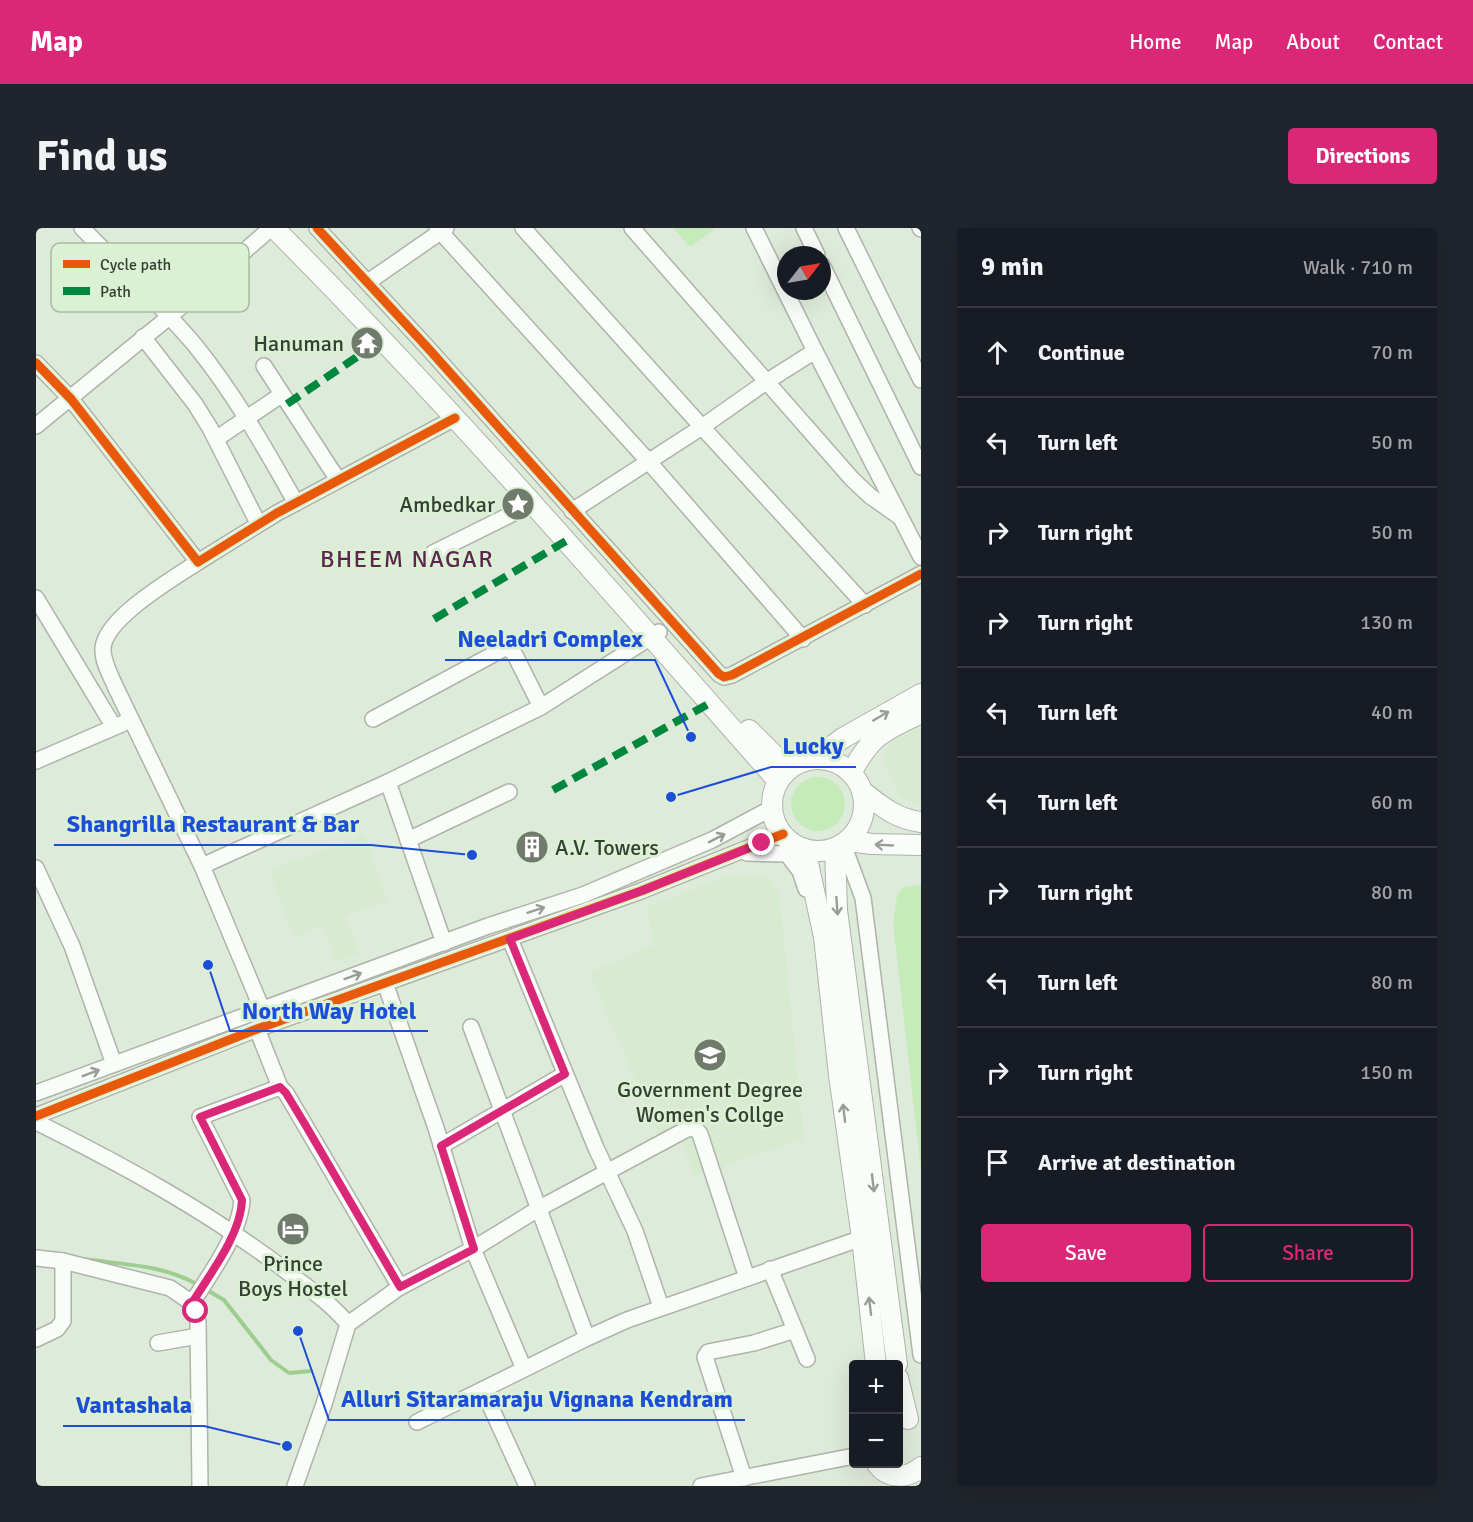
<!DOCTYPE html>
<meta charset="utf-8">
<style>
:root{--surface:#171b24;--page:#20242c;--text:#f1f3f6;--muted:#9ea1a6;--line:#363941;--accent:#db2777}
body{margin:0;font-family:Signika,sans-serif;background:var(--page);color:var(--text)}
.controls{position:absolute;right:18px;bottom:18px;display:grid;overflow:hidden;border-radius:6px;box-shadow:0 6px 24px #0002}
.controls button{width:54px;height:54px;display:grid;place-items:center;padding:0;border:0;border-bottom:2px solid var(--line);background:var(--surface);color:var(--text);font:30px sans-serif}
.compass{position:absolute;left:741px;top:18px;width:54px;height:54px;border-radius:50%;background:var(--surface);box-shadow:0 6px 24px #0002;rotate:59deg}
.stop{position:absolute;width:18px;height:18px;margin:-14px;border:4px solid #db2777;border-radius:50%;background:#fff}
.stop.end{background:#db2777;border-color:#fff;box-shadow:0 2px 6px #0008}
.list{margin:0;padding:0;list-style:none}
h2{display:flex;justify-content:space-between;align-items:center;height:78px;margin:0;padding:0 24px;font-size:26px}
h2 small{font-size:20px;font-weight:400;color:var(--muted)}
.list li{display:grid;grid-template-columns:39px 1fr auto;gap:18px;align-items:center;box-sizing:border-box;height:90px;padding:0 24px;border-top:2px solid var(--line)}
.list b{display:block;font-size:22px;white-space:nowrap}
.list em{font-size:20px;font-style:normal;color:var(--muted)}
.actions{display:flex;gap:12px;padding:18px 24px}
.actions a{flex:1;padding:14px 0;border:2px solid var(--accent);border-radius:6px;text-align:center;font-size:21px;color:var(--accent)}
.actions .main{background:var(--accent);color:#fff}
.icon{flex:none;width:33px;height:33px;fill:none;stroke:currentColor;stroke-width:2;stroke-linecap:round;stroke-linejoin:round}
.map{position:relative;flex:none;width:885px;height:1258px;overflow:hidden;border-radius:6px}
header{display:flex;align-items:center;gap:36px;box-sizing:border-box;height:84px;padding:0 30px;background:var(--accent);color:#fff}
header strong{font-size:28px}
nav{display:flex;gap:33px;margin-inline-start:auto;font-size:21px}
.intro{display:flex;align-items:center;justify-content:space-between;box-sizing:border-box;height:144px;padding:0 36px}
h1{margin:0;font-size:42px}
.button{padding:15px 27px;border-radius:6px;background:var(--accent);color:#fff;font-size:21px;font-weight:700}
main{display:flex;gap:36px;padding:0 36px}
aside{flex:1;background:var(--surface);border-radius:6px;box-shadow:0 6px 24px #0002}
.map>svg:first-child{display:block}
</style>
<header>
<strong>Map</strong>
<nav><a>Home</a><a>Map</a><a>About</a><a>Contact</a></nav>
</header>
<div class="intro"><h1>Find us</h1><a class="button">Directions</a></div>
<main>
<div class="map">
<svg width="885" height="1258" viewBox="0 0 885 1258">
<rect width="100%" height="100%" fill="#deeada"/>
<g fill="#d6ebd0">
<polygon points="885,500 885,576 880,576 863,566 846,532 855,515"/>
<polygon points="328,607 351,672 309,688 323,725 300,734 287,698 258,709 233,642"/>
<polygon points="688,649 734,651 743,663 768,911 658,948 644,909 627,915 553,745 619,717 610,680"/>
</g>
<g fill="#c6ebbb">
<polygon points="637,0 677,0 678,1 654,19"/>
<circle cx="782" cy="576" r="27"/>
<polygon points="885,657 885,943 857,695 861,668 867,659"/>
</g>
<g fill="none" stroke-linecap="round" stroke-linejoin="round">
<g stroke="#9ecd90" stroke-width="4">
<path d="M47,1031C84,1036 129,1037 162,1057"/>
<polyline points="169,1061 188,1072 235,1132 253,1145 275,1143"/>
</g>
<g stroke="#acb5a8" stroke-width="18">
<g id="minor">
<path d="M46,0C83,38 123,75 158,116C198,165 229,220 260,275"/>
<polyline points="281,0 391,119 683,446 688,449 696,447 885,346"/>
<polyline points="401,0 613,234 767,411"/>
<polyline points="487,0 666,199 536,283"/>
<polyline points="596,0 816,251 834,268 864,289"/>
<polyline points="718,0 779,123 885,329"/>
<polyline points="768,0 781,27"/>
<polyline points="810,0 885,152"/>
<polyline points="884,0 885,1"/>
<polyline points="786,37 885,239"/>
<polyline points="332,54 410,0"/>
<polyline points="107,109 159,176 174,200 222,295"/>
<polyline points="779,123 730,154 666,199 829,377"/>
<polyline points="0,135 35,171 162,334 241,285 419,190"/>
<polyline points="228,138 302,252"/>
<polyline points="0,198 133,89 235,0"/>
<polyline points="180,211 245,167"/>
<polyline points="397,325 496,276"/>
<path d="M162,334C138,350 69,390 67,420C66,433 75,448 80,460L166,638L226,781"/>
<polyline points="0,370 78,499"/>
<polyline points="337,491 469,420 474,422 479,427 505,479"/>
<polyline points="0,533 88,495"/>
<polyline points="352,554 505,479 623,404"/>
<polyline points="372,612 473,564"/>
<polyline points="807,616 827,670 885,1127"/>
<polyline points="711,625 751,626 764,643 770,661"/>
<polyline points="166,638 352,554 408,715"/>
<polyline points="0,640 36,718 78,836"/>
<polyline points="474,711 560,920 599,1003 625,1079"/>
<polyline points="435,799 551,1110"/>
<polyline points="221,801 244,859"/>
<polyline points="0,865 452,698 547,667 676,612 736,580"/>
<polyline points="0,888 221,801 605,663 747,606"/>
<path d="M0,894C85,936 169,982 245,1039C268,1057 293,1073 312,1096L288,1176L259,1258"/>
<polyline points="405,918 529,846"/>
<polyline points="0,1030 27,1033 134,1060 156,1075 162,1094 164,1258"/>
<polyline points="734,1041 771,1131"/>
<path d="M156,1075C174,1046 204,1006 206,972L164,889L244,859L250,865L364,1059"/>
<polyline points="312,1096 364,1059 437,1021 400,900 349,755"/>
<polyline points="0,1111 21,1101 27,1093 27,1033"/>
<polyline points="122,1115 162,1108"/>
<polyline points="488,1141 437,1021 502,981 651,901 659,900 664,906 711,1050"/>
<polyline points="447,1162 491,1258"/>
<polyline points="381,1194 551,1110 591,1092 826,1010"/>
<polyline points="708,1250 669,1129 672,1124 718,1115 759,1102"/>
<polyline points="665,1258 818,1228"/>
</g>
</g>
<g stroke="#acb5a8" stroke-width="22">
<g id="major">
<path d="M238,0C414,177 577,366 742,553"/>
<polyline points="713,502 752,541"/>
<polyline points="778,531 807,510 885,466"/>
<circle cx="782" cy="577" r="46"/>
<path d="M815,545C837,505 847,504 885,485"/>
<path d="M826,563C845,578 860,591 885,594"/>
<polyline points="812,613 836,616 885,617"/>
<polyline points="799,620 801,682 861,1136"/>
<polyline points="769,621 788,709 803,847 826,1010 840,1136"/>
<polyline points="862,1150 872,1191"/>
<path d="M841,1236C852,1251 871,1251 885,1239"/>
</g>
</g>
<use href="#minor" stroke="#fafcf9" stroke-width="15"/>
<use href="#major" stroke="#fafcf9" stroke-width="20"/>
<g stroke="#00873e" stroke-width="8" stroke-dasharray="15 8" stroke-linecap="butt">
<polyline points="251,176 346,112"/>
<polyline points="398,391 530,313"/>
<polyline points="517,562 674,475"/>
</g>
<g stroke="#daf1d3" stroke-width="13">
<g id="cycleway">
<polyline points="281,0 391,119 683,446 688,449 696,447 885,346"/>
<polyline points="0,135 35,171 162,334 241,285 419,190"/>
<polyline points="0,888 221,801 605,663 747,606"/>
</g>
</g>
<use href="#cycleway" stroke="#e8590c" stroke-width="9"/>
</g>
<defs><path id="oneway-shaft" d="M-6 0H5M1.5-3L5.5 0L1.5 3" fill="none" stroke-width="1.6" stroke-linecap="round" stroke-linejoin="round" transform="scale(1.5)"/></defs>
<g stroke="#989e96">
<use href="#oneway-shaft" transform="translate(845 488) rotate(-30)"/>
<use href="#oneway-shaft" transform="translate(681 610) rotate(-27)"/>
<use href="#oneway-shaft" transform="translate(848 617) rotate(-177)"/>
<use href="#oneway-shaft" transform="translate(801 678) rotate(86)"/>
<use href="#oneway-shaft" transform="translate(500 682) rotate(-18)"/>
<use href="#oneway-shaft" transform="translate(317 748) rotate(-20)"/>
<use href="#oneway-shaft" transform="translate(55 845) rotate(-21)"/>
<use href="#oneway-shaft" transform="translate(808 885) rotate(-97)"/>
<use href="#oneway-shaft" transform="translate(837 955) rotate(83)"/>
<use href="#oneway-shaft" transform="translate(834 1078) rotate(-97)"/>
</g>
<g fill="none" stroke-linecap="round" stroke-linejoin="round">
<path stroke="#db2777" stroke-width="8" d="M160,1083L156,1075C174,1046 205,1006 206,972L164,889L244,859L250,865L270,898L364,1059L438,1021L405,918L529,846L474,711L605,663L726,615"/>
</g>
<defs>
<g id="temple-disc" transform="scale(1.725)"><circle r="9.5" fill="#717b6d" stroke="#daf1d3"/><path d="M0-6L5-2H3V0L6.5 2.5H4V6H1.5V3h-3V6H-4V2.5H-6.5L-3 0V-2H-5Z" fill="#fff"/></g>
<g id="sight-disc" transform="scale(1.725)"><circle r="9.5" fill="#717b6d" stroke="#daf1d3"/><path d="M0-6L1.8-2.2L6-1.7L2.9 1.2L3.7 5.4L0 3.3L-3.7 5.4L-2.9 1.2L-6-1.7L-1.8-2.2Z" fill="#fff"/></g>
<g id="building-disc" transform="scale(1.725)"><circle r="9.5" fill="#717b6d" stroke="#daf1d3"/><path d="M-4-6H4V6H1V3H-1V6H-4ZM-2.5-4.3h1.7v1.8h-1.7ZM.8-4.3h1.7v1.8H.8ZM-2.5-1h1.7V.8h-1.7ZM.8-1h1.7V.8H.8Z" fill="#fff"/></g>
<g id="university-disc" transform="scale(1.725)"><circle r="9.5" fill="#717b6d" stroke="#daf1d3"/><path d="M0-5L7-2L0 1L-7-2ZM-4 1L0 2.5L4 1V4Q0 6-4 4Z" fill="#fff"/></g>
<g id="hotel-disc" transform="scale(1.725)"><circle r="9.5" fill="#717b6d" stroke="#daf1d3"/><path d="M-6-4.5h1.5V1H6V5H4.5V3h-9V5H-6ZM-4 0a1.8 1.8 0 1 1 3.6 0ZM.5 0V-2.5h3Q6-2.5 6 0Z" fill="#fff"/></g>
</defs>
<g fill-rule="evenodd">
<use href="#temple-disc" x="331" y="115"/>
<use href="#sight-disc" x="482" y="276"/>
<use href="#building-disc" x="496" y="619"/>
<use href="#university-disc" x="674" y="827"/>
<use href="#hotel-disc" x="257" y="1001"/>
</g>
<g text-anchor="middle" stroke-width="6" stroke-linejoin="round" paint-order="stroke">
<g font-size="22" fill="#363f33" stroke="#daf1d3" text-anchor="end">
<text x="308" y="123">Hanuman</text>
<text x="459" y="284">Ambedkar</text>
<text x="519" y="627" text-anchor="start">A.V. Towers</text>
<text x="674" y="869" text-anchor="middle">Government Degree<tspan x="674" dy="25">Women's Collge</tspan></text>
<text x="257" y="1043" text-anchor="middle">Prince<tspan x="257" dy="25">Boys Hostel</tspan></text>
</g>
<g font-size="24" letter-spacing="1.5" fill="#5d244d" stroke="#daf1d3">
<text x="371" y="339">BHEEM NAGAR</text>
</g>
</g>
<rect x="15" y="15" width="198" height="69" rx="9" fill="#daf1d3" stroke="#a9bca3" stroke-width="1.5"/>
<rect x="27" y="32" width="27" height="8" fill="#e8590c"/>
<rect x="27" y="59" width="27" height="8" fill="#00873e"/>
<g font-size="16" fill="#363f33">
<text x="64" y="42">Cycle path</text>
<text x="64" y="69">Path</text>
</g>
<path fill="none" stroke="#1d4ed8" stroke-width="2" d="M655 509L619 432H409M635 569L735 539H820M436 627L335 617H18M172 737L194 803H392M262 1103L293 1192H709M251 1218L168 1198H27"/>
<g fill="#1d4ed8" stroke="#daf1d3" stroke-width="2">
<circle cx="655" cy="509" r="6"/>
<circle cx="635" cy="569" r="6"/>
<circle cx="436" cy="627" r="6"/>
<circle cx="172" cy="737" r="6"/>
<circle cx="262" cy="1103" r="6"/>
<circle cx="251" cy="1218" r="6"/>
</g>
<g font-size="24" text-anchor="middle" font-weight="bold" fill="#1d4ed8" stroke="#daf1d3" stroke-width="6" stroke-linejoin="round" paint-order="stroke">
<text x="514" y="419">Neeladri Complex</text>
<text x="777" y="526">Lucky</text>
<text x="177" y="604">Shangrilla Restaurant &amp; Bar</text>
<text x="293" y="791">North Way Hotel</text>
<text x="501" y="1179">Alluri Sitaramaraju Vignana Kendram</text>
<text x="98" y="1185">Vantashala</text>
</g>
</svg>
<div class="controls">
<button>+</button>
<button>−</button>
</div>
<svg class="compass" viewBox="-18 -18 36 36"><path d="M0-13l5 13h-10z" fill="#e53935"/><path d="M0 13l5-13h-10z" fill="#9ea1a6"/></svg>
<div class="stop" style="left:160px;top:1083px"></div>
<div class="stop end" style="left:726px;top:615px"></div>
</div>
<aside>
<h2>9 min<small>Walk · 710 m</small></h2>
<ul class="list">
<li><svg class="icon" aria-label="ahead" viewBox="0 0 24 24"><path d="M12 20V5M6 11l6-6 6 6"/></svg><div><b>Continue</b></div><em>70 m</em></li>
<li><svg class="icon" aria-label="left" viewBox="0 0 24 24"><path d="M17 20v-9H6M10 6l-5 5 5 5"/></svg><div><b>Turn left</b></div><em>50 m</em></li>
<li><svg class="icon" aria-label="right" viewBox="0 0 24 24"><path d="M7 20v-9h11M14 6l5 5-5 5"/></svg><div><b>Turn right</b></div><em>50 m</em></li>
<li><svg class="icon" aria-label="right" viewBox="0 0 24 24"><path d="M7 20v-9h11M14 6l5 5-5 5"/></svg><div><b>Turn right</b></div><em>130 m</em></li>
<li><svg class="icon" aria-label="left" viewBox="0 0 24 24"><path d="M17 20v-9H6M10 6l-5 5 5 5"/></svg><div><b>Turn left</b></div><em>40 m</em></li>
<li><svg class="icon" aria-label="left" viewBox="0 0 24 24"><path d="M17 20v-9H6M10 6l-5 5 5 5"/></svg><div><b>Turn left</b></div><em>60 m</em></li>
<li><svg class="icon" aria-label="right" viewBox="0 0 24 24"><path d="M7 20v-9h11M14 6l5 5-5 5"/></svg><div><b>Turn right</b></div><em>80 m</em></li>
<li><svg class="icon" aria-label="left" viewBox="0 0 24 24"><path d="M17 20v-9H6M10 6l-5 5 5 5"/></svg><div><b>Turn left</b></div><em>80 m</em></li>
<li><svg class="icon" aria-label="right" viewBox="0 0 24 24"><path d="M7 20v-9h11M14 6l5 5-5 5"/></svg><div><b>Turn right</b></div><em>150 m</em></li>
<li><svg class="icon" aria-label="arrive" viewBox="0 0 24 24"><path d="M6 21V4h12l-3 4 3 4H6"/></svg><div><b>Arrive at destination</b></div></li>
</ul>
<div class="actions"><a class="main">Save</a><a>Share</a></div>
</aside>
</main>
